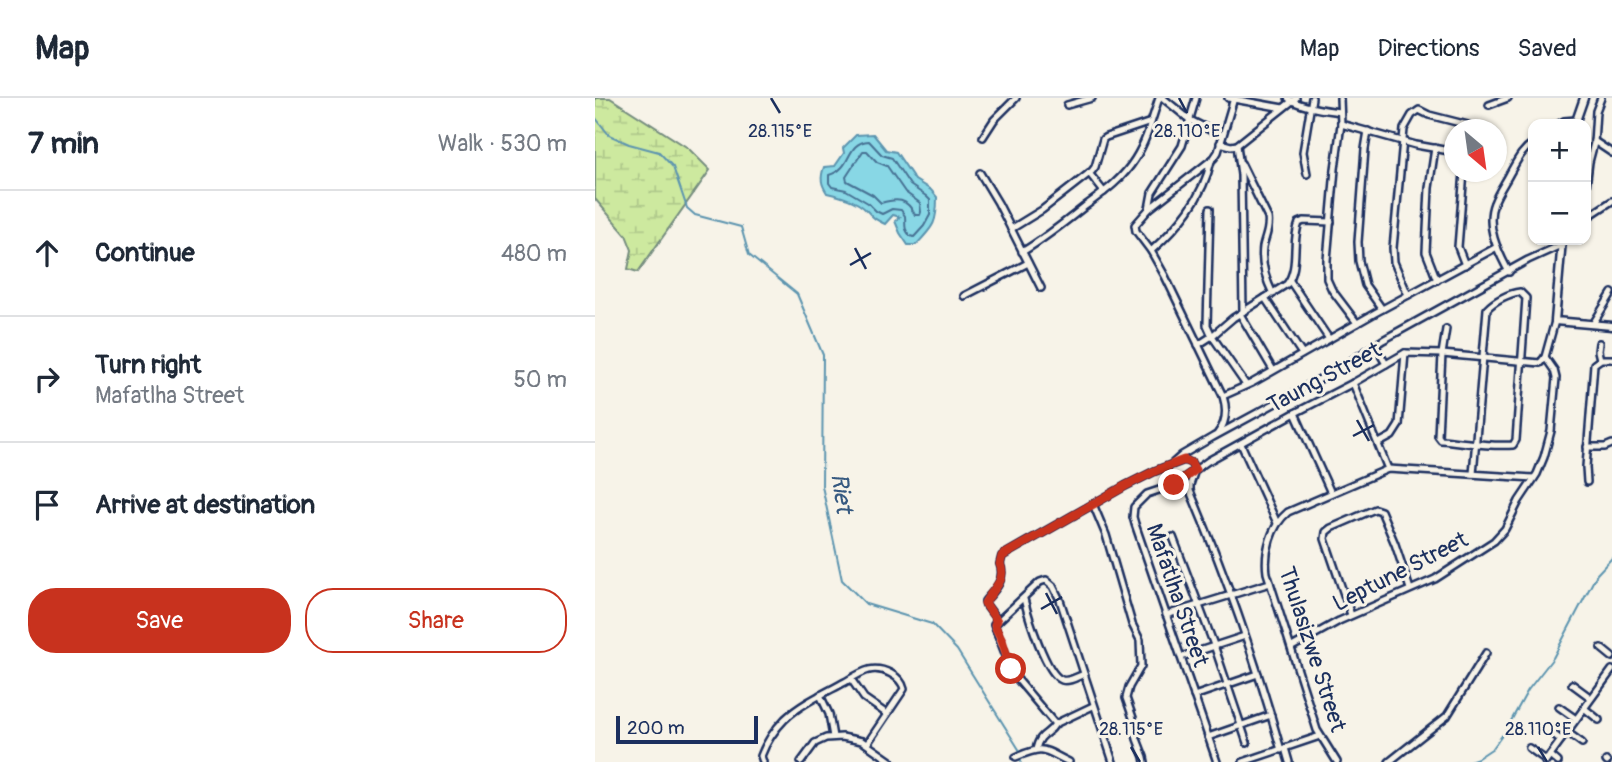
<!DOCTYPE html>
<meta charset="utf-8">
<style>
:root{--surface:#fff;--page:#f2f2f3;--text:#1f2937;--muted:#747a83;--line:#e0e1e3;--accent:#c8321e}
body{margin:0;font-family:Pangolin,sans-serif;background:var(--page);color:var(--text)}
.controls{position:absolute;right:21px;top:21px;display:grid;overflow:hidden;border-radius:14px;box-shadow:0 2px 5px #0004}
.controls button{width:63px;height:63px;display:grid;place-items:center;padding:0;border:0;border-bottom:2px solid var(--line);background:var(--surface);color:var(--text);font:35px sans-serif}
.compass{position:absolute;left:849px;top:21px;width:63px;height:63px;border-radius:50%;background:var(--surface);box-shadow:0 2px 5px #0004;rotate:151deg}
.scale{position:absolute;left:21px;bottom:18px;width:142px;box-sizing:border-box;padding-left:7px;border:4px solid #1b2f5e;border-top:0;font-size:19px;line-height:24px;white-space:nowrap;color:#1b2f5e;-webkit-text-stroke:5px #f7f3e8;paint-order:stroke}
.stop{position:absolute;width:21px;height:21px;margin:-16px;border:5px solid #c8321e;border-radius:50%;background:#fff}
.stop.end{background:#c8321e;border-color:#fff;box-shadow:0 2px 7px #0008}
.list{margin:0;padding:0;list-style:none}
h2{display:flex;justify-content:space-between;align-items:center;height:91px;margin:0;padding:0 28px;font-size:30px}
h2 small{font-size:23px;font-weight:400;color:var(--muted)}
.list li{display:grid;grid-template-columns:46px 1fr auto;gap:21px;align-items:center;box-sizing:border-box;height:126px;padding:0 28px;border-top:2px solid var(--line)}
.list b{display:block;font-size:26px;white-space:nowrap}
.list p{margin:0;font-size:23px;white-space:nowrap;color:var(--muted)}
.list em{font-size:23px;font-style:normal;color:var(--muted)}
.actions{display:flex;gap:14px;padding:21px 28px}
.actions a{flex:1;padding:16px 0;border:2px solid var(--accent);border-radius:28px;text-align:center;font-size:24px;color:var(--accent)}
.actions .main{background:var(--accent);color:#fff}
.icon{flex:none;width:38px;height:38px;fill:none;stroke:currentColor;stroke-width:2;stroke-linecap:round;stroke-linejoin:round}
.map{position:relative;flex:none;width:1017px;height:664px;overflow:hidden}
header{display:flex;align-items:center;gap:42px;box-sizing:border-box;height:98px;padding:0 35px;background:var(--surface);border-bottom:2px solid var(--line)}
header strong{font-size:33px}
nav{display:flex;gap:38px;margin-inline-start:auto;font-size:24px}
main{display:flex}
aside{flex:1;background:var(--surface)}
.map>svg:first-child{display:block}
</style>
<header>
<strong>Map</strong>
<nav><a>Map</a><a>Directions</a><a>Saved</a></nav>
</header>
<main>
<aside>
<h2>7 min<small>Walk · 530 m</small></h2>
<ul class="list">
<li><svg class="icon" aria-label="ahead" viewBox="0 0 24 24"><path d="M12 20V5M6 11l6-6 6 6"/></svg><div><b>Continue</b></div><em>480 m</em></li>
<li><svg class="icon" aria-label="right" viewBox="0 0 24 24"><path d="M7 20v-9h11M14 6l5 5-5 5"/></svg><div><b>Turn right</b><p>Mafatlha Street</p></div><em>50 m</em></li>
<li><svg class="icon" aria-label="arrive" viewBox="0 0 24 24"><path d="M6 21V4h12l-3 4 3 4H6"/></svg><div><b>Arrive at destination</b></div></li>
</ul>
<div class="actions"><a class="main">Save</a><a>Share</a></div>
</aside>
<div class="map">
<svg width="1017" height="664" viewBox="0 0 1017 664">
<defs>
<pattern id="wetland-marsh" width="20" height="14" patternUnits="userSpaceOnUse" patternTransform="scale(1.75)"><rect width="20" height="14" fill="#cde99f"/><path d="M1 5h8M5 5V1M11 12h8M15 12V8" fill="none" stroke="#afc88b"/></pattern>
</defs>
<rect width="100%" height="100%" fill="#f7f3e8"/>
<filter id="ink" filterUnits="userSpaceOnUse"><feTurbulence type="fractalNoise" baseFrequency=".0143" numOctaves="2"/><feDisplacementMap in="SourceGraphic" scale="14" xChannelSelector="R" yChannelSelector="G"/><feConvolveMatrix kernelMatrix="1 2 1 2 8 2 1 2 1" color-interpolation-filters="sRGB"/></filter>
<g filter="url(#ink)">
<polygon fill="url(#wetland-marsh)" stroke="#748c7e" stroke-width="2" points="0,0 15,0 93,50 115,72 43,174 33,171 37,152 31,137 0,101"/>
<path fill="#88d7e5" stroke="#5c94af" stroke-width="2" d="M278,36L291,52L301,54L320,82L336,92L342,99C342,125 339,128 321,147H313L305,135L300,123L305,119L298,117L290,126C279,121 279,120 271,112C261,102 245,98 232,95C226,86 225,80 229,69L240,68L249,55L248,50L261,37Z"/>
<g fill="none" stroke-linecap="round" stroke-linejoin="round">
<g stroke="#477294" stroke-width="2">
<path d="M274,43L287,57L297,60L315,87L331,98L335,102V117L329,128L319,139L315,138C308,129 311,128 310,118L306,112L297,111L287,116L281,113L273,105L251,92L237,89L234,85V77C259,70 249,45 274,43Z"/>
<path d="M268,53H272L282,64L292,68L310,94L325,105L326,114L325,117H320C312,100 302,100 286,105L278,97L252,83L251,79Z"/>
</g>
<g stroke="#5c94af" stroke-width="2">
<polyline points="0,19 14,37 34,46 64,54 78,69 92,110 100,117 146,129 154,157 202,196 228,257 227,388 247,482 271,506 337,526 362,552 425,653 426,664"/>
<polyline points="872,664 883,660 898,650 911,632 933,592 958,560 1002,476 1017,460"/>
</g>
<g stroke="#1b2f5e" stroke-width="10">
<g id="minor">
<polyline points="568,0 595,22 627,38"/>
<polyline points="633,0 688,10"/>
<path d="M693,0C703,9 731,12 745,14"/>
<polyline points="745,0 746,26 740,71 732,162 732,181 737,192 762,225"/>
<polyline points="472,7 497,0"/>
<polyline points="894,7 913,0"/>
<polyline points="746,26 821,47 860,54"/>
<polyline points="964,26 969,23 981,22"/>
<polyline points="773,33 770,51 763,144 764,163 770,187 787,211"/>
<polyline points="388,39 399,22 421,0"/>
<polyline points="999,43 1017,55"/>
<polyline points="625,45 636,48 642,47 701,0"/>
<polyline points="642,47 646,77 648,214"/>
<polyline points="840,50 834,90 831,154 842,182"/>
<path d="M646,65L673,120C675,131 670,139 668,149C666,164 671,182 678,196"/>
<polyline points="869,74 863,149 870,167"/>
<polyline points="385,75 403,105 446,190"/>
<polyline points="494,75 509,94"/>
<polyline points="712,76 708,54 717,0"/>
<polyline points="991,89 994,64 999,45 1001,13 1006,0"/>
<polyline points="554,111 557,95 587,48 601,0"/>
<polyline points="615,111 612,227 617,238 651,287"/>
<polyline points="991,120 1017,103"/>
<polyline points="416,131 447,112 497,73 500,69 508,41 511,39 556,24"/>
<path d="M556,153C584,128 608,100 616,63"/>
<path d="M427,154C449,141 469,125 489,109C508,95 527,82 540,61C552,42 557,21 564,0"/>
<path d="M914,174C903,154 890,127 899,105C903,94 910,85 915,75C922,63 926,53 938,45"/>
<polyline points="695,183 734,241"/>
<polyline points="813,197 799,164 798,150 809,31 817,17 824,12 834,17 873,27"/>
<polyline points="369,198 433,165"/>
<polyline points="670,200 707,256"/>
<polyline points="645,216 678,272"/>
<polyline points="998,226 1017,195"/>
<path d="M851,231L847,256L843,338L846,342C869,344 895,349 918,347L921,342L931,200L925,194C914,195 899,203 892,211L878,376"/>
<polyline points="1004,245 1003,253 1005,261"/>
<path d="M603,247L617,238L638,220L692,186C705,168 696,144 704,125L709,123L736,124"/>
<polyline points="780,247 791,266"/>
<polyline points="758,285 793,371"/>
<polyline points="628,298 657,285 780,215 902,149"/>
<polyline points="700,315 736,395"/>
<path d="M623,335C632,324 632,311 628,298L570,178L556,153L541,133L540,127L554,111L619,60L623,54L639,0"/>
<polyline points="784,345 797,338 804,327 810,255"/>
<polyline points="646,346 682,425"/>
<polyline points="992,349 1010,349 1017,346"/>
<polyline points="578,365 587,357 618,339 747,269 788,242 933,162 966,147"/>
<path d="M600,372L595,387V393C631,477 661,564 686,652"/>
<polyline points="992,384 991,369 999,266 1006,261 1017,261"/>
<polyline points="498,406 511,437 537,526 545,542 546,568 534,589 531,600 538,620 542,641 549,659 550,664"/>
<polyline points="578,439 619,547 652,645"/>
<path d="M429,501C433,517 451,577 467,582C474,584 482,579 489,576"/>
<polyline points="571,517 675,485"/>
<polyline points="756,517 730,441 731,434 736,430 780,411 786,413 800,446 815,491"/>
<path d="M403,523L391,507L390,503C400,492 411,481 405,466L407,458L530,388L560,373L589,362L596,365L600,372"/>
<polyline points="697,549 744,523 840,481 899,443 910,431 924,403 942,376 949,359 956,333 961,280 959,272 950,259"/>
<polyline points="1006,550 1017,559"/>
<polyline points="586,559 650,538"/>
<polyline points="256,581 269,600 292,616"/>
<polyline points="977,586 996,600"/>
<polyline points="225,597 234,616 238,639"/>
<polyline points="599,598 663,576"/>
<polyline points="964,609 981,621"/>
<polyline points="989,610 1004,622"/>
<polyline points="460,626 498,608"/>
<polyline points="949,629 966,642"/>
<polyline points="972,634 987,645"/>
<polyline points="613,639 676,617"/>
<polyline points="690,650 694,664"/>
<polyline points="934,650 951,662"/>
<path d="M441,651C445,634 454,637 460,626L418,576L399,527L445,484L451,482L458,488L465,502L518,664"/>
<polyline points="955,657 963,664"/>
<path d="M421,659C450,647 447,651 474,664"/>
<polyline points="1011,663 1012,664"/>
<path d="M168,664L166,658C171,645 180,631 190,621C207,605 230,595 250,584C257,580 266,574 274,572C288,569 306,578 309,591L272,646"/>
<polyline points="206,664 220,645 231,640 247,639 267,643 297,664"/>
<polyline points="622,664 540,426 538,419 539,409 552,396 579,387 613,363 700,315 758,285 810,255 847,256 945,265 950,259 960,223"/>
<polyline points="648,664 725,638"/>
<path d="M742,664L722,632L672,475C669,454 676,428 693,414L793,371L939,380"/>
<polyline points="794,664 852,618 891,555"/>
<polyline points="950,664 1017,572"/>
</g>
</g>
<g stroke="#1b2f5e" stroke-width="11">
<g id="tertiary">
<polyline points="980,26 989,0"/>
<polyline points="967,142 960,223 1017,228"/>
</g>
</g>
<use href="#minor" stroke="#f7f3e8" stroke-width="5"/>
<use href="#tertiary" stroke="#f7f3e8" stroke-width="6"/>
</g>
</g>
<g fill="none" stroke-linecap="round" stroke-linejoin="round" filter="url(#ink)">
<path stroke="#c8321e" stroke-width="9" d="M416,571L407,542L400,528V526L402,523L390,505C397,491 412,483 405,466L407,458L530,388L560,373L589,362L596,365L600,372L579,387"/>
</g>
<path fill="none" stroke="#1b2f5e" stroke-width="2.5" d="M176,0L185,15M584,0L592,15M260,150L271,171M255,167L276,155M762,322L774,343M758,338L779,327M451,495L462,516M446,511L467,499M536,649L545,664M943,649L952,664"/>
<g text-anchor="middle" stroke-width="6" stroke-linejoin="round" paint-order="stroke">
<g font-size="23" fill="#1b2f5e" stroke="#f7f3e8">
<text transform="translate(729 279) rotate(-28)" y="8">Taung Street</text>
<text transform="translate(805 473) rotate(-27)" y="8">Leptune Street</text>
<text transform="translate(583 497) rotate(71)" y="8">Mafatlha Street</text>
<text transform="translate(718 551) rotate(72)" y="8">Thulasizwe Street</text>
</g>
<g font-size="24" font-style="italic" fill="#365980" stroke="#f7f3e8">
<text transform="translate(247 395) rotate(82)" y="8">Riet</text>
</g>
</g>
<g font-size="18" text-anchor="middle" fill="#1b2f5e" stroke="#f7f3e8" stroke-width="6" stroke-linejoin="round" paint-order="stroke">
<text x="185" y="39">28.115°E</text>
<text x="592" y="39">28.110°E</text>
<text x="536" y="637">28.115°E</text>
<text x="943" y="637">28.110°E</text>
</g>
</svg>
<div class="controls">
<button>+</button>
<button>−</button>
</div>
<svg class="compass" viewBox="-18 -18 36 36"><path d="M0-13l5 13h-10z" fill="#e53935"/><path d="M0 13l5-13h-10z" fill="#747a83"/></svg>
<div class="scale">200 m</div>
<div class="stop" style="left:416px;top:571px"></div>
<div class="stop end" style="left:579px;top:387px"></div>
</div>
</main>
